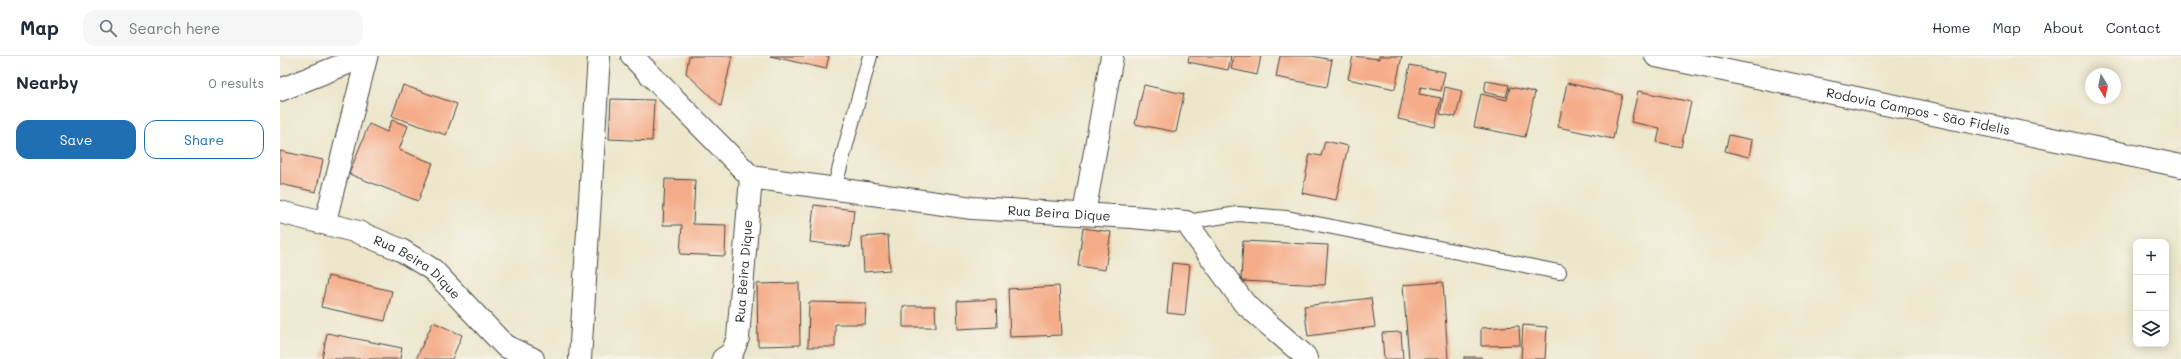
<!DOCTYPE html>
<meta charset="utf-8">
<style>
:root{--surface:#fff;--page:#f6f6f7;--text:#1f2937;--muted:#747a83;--line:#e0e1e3;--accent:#1f6fb2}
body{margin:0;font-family:Mali,sans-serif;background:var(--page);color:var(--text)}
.controls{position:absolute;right:12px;bottom:12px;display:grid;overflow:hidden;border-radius:8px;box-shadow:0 2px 10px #0003}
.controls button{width:36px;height:36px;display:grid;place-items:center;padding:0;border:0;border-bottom:1px solid var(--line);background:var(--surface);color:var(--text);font:20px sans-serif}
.compass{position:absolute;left:1805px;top:12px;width:36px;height:36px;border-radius:50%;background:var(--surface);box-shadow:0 2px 10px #0003;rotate:170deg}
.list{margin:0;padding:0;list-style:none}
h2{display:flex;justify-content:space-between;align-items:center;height:52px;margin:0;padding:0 16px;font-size:17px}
h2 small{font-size:13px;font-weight:400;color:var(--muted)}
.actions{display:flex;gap:8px;padding:12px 16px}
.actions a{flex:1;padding:9px 0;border:1px solid var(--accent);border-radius:12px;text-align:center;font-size:14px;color:var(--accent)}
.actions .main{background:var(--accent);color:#fff}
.icon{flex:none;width:22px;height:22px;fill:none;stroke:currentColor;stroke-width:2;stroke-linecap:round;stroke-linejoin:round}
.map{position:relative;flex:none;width:1901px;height:303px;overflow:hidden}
header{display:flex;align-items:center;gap:24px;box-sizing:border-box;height:56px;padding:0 20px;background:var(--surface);border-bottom:1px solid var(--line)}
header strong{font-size:19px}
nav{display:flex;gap:22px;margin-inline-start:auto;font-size:14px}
.search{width:280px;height:36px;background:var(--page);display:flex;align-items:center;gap:10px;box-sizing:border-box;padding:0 14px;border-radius:12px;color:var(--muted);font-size:15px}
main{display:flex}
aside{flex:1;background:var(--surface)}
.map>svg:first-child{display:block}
</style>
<header>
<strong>Map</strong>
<div class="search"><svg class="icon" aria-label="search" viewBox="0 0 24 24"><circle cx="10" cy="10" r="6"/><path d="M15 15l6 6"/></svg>Search here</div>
<nav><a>Home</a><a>Map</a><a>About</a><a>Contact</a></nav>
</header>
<main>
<aside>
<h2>Nearby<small>0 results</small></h2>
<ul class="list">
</ul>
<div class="actions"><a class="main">Save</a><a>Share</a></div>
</aside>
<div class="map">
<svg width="1901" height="303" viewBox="0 0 1901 303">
<rect width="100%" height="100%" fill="#f7f3e8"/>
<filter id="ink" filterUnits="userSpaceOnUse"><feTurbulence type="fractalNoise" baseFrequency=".025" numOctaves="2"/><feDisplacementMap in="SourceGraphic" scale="8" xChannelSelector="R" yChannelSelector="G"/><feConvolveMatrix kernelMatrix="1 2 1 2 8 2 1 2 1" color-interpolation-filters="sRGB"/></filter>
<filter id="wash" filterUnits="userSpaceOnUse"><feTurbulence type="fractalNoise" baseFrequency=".012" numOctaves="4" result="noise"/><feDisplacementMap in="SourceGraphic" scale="16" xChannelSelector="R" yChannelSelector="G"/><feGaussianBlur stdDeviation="0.9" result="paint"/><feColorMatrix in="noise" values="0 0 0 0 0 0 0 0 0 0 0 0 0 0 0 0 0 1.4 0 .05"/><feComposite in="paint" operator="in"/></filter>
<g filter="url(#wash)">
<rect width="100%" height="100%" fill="#ece6cb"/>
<g id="blocks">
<g fill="#f5ac88">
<polygon points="409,0 452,0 441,50 406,17"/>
<polygon points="490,0 549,0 546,13"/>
<polygon points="909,0 951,0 948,14 908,6"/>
<polygon points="954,0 981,0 977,19 951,13"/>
<polygon points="1000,0 1032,0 1052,4 1047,31 996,21"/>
<polygon points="1073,0 1099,3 1099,0 1122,0 1115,33 1068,23"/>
<polygon points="1130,9 1165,16 1161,35 1141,31 1139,38 1161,42 1155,71 1118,63"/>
<polygon points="1206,25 1229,29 1226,41 1204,36"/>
<polygon points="1287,27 1342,39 1333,83 1278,71"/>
<polygon points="123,29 177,48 166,79 112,60"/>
<polygon points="864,29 904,38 896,76 855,68"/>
<polygon points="1165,31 1182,35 1176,61 1160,58"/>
<polygon points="1230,31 1255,36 1245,81 1194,71 1201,38 1227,44"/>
<polygon points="1358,35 1411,46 1401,91 1377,86 1380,72 1351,66"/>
<polygon points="331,43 374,44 372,85 329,83"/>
<polygon points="112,64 128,70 119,94 153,107 138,145 69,118 89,68 107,76"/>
<polygon points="1449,79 1472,84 1469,101 1445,95"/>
<polygon points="1045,85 1068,90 1056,144 1022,137 1030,98 1041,100"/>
<polygon points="0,95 43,104 36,136 0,128"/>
<polygon points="385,123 415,124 413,168 446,169 445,200 400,198 402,169 383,169"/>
<polygon points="534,149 574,154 570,191 530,186"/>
<polygon points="803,172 831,176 825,214 798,210"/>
<polygon points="608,179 610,214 584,216 582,181"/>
<polygon points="963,185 1048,189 1045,229 961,225"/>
<polygon points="892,207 910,209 905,259 887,257"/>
<polygon points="48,220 112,235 105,265 41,251"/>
<polygon points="1163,226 1168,303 1129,303 1123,229"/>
<polygon points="519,227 520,289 478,290 477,228"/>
<polygon points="779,230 782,279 730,281 728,233"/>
<polygon points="1091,242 1095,271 1028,280 1024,250"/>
<polygon points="716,243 717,271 678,273 677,245"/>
<polygon points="529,246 586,247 585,268 555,268 555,291 528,291"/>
<polygon points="623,250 655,250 656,271 623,271"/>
<polygon points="153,266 182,279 172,303 136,303"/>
<polygon points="1243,269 1267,271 1265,303 1241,303"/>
<polygon points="1239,270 1240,289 1201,290 1201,272"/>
<polygon points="1121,276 1123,303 1104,303 1102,277"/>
<polygon points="47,277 122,292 120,303 42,303"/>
<rect x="1184" y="301" width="17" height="2"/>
</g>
</g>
</g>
<g filter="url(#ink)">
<use href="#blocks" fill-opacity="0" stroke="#484743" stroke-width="1"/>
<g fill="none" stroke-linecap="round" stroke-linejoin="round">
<g stroke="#484743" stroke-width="16">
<g id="service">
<polyline points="554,133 590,0"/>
<polyline points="906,166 958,158 1007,162 1279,216"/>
</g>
</g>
<g stroke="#484743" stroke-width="23">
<polyline id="pedestrian" points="45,167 87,0"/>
</g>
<g stroke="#484743" stroke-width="24">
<g id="minor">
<polyline points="352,0 471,121"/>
<polyline points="0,34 85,0"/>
<path id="s1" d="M0,156L78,176L121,194L153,214L225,290L253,303"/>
<polyline points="804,158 832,0"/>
<polyline points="300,303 319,0"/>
<path id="s2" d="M443,303L452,297L458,282L471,121L692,152L852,161L906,166L964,247L1025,300L1026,303"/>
</g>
</g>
<g stroke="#484743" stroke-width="24">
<g id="primary">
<path id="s3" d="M1376,0L1901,110"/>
</g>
</g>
<use href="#service" stroke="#fff" stroke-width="14"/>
<use href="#pedestrian" stroke="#fff" stroke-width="21"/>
<use href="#minor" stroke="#fff" stroke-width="22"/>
<use href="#primary" stroke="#fff" stroke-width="22"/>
</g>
</g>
<g text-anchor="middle" stroke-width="3" stroke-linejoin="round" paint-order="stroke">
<g font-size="13" fill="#2b2b2b" stroke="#f7f3e8">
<text dy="5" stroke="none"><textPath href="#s3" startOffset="268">Rodovia Campos - São Fidelis</textPath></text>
<text dy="5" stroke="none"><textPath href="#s2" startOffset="499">Rua Beira Dique</textPath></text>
<text dy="5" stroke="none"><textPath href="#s1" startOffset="150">Rua Beira Dique</textPath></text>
<text dy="5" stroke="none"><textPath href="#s2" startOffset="94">Rua Beira Dique</textPath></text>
</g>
</g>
</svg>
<div class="controls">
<button>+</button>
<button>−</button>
<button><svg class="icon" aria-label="layers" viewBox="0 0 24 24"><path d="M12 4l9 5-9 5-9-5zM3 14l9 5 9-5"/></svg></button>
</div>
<svg class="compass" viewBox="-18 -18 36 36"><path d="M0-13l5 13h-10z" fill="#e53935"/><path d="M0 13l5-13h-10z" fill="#747a83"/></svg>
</div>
</main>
